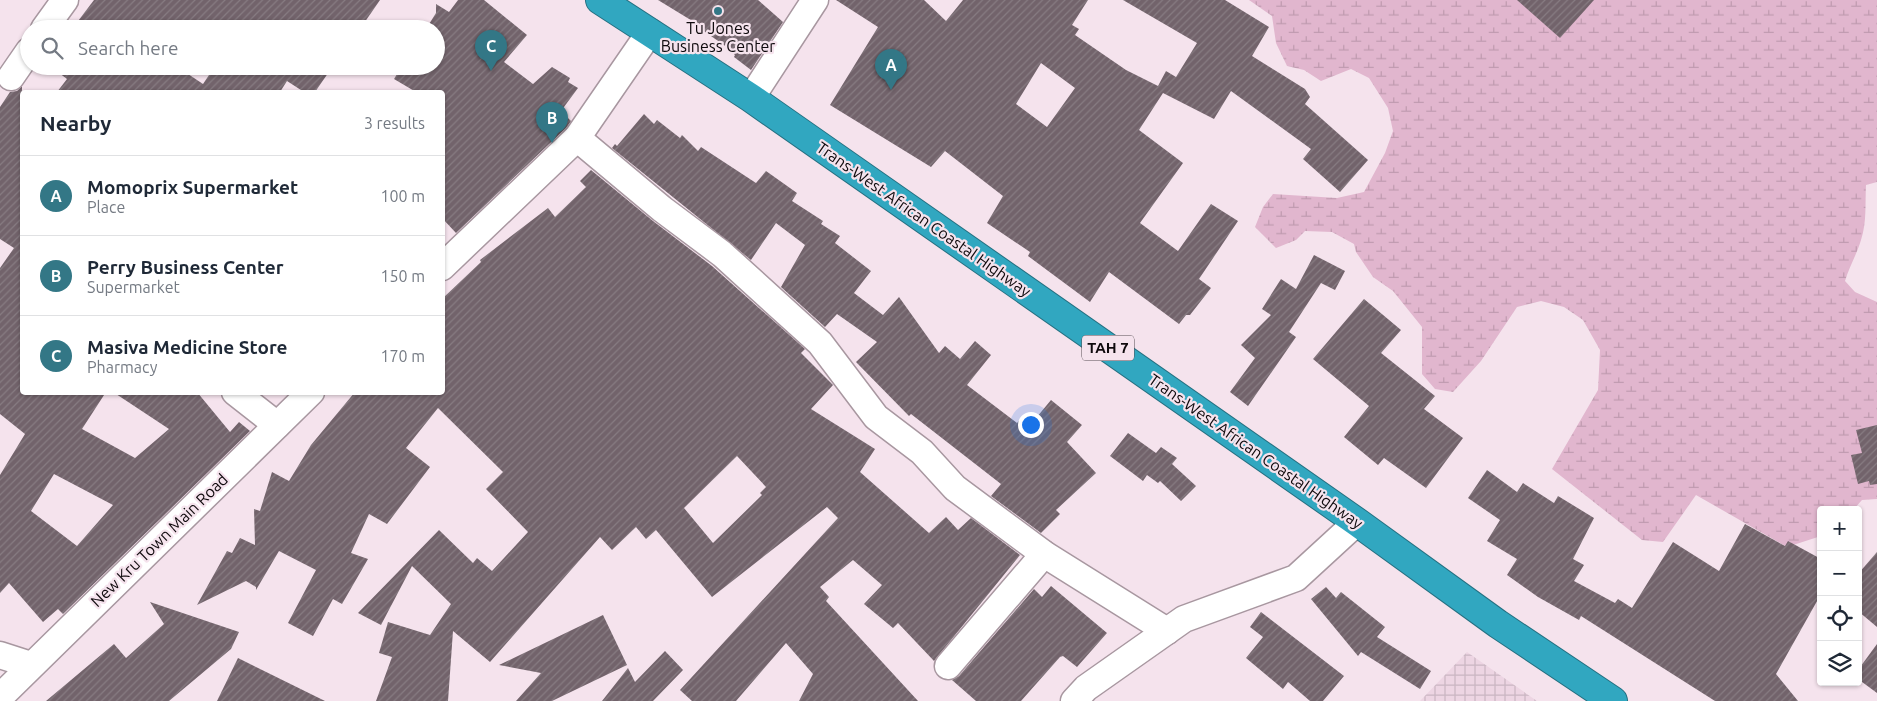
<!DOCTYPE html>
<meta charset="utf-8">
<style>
:root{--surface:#fff;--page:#f2f2f3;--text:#1f2937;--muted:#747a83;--line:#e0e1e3;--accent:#337786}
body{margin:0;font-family:Ubuntu,sans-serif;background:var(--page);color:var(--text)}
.controls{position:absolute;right:15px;bottom:15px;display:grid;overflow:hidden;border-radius:5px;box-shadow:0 1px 4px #0004}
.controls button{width:45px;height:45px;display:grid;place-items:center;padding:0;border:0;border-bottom:1px solid var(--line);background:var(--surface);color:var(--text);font:25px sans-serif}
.you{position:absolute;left:1030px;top:424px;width:18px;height:18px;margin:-12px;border:4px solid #fff;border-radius:50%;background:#1a73e8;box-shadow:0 0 0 8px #1a73e833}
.badge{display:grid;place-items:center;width:32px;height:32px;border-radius:50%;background:var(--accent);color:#fff;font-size:16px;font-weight:700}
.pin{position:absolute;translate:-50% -41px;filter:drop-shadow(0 1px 2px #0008)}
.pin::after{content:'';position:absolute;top:26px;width:18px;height:15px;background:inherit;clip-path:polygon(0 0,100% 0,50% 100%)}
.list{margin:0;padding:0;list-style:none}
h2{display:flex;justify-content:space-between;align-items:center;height:65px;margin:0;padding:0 20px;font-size:21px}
h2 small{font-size:16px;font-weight:400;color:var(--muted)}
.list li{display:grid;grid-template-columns:32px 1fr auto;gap:15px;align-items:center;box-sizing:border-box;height:80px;padding:0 20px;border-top:1px solid var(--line)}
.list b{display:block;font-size:19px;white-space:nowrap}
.list p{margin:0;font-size:16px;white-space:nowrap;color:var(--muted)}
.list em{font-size:16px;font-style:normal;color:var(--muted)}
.icon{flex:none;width:28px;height:28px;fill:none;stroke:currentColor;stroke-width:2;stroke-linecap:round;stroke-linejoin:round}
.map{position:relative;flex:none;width:1877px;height:701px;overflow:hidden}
.search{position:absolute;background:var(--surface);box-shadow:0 1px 4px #0004;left:20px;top:20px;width:425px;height:55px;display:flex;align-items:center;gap:12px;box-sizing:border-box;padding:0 18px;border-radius:28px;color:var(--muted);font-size:19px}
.panel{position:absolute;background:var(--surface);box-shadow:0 1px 4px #0004;left:20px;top:90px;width:425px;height:305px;border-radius:5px}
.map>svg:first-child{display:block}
</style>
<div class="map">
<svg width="1877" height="701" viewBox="0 0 1877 701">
<defs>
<pattern id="industrial-grid" width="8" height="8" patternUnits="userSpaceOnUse" patternTransform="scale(1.25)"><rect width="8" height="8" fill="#edd5e3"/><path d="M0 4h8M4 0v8" fill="none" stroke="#cab6c2"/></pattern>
<pattern id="wetland-marsh" width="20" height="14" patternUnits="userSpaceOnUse" patternTransform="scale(1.25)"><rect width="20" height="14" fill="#e1b6ce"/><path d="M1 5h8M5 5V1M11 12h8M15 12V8" fill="none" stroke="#c09bb0"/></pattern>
<pattern id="building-hatch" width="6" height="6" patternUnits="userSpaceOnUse" patternTransform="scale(1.25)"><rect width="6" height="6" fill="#72636b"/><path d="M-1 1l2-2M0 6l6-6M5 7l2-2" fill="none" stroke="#877c82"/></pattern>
</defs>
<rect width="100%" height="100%" fill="#f5e3ed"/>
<polygon fill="url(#industrial-grid)" points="1467,652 1537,701 1420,701"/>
<path fill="url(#wetland-marsh)" d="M1249,0H1877V182L1866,185C1865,203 1867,222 1861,240C1857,254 1849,267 1845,281L1855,292L1877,302V499L1862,500L1853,510H1821V536L1787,547L1696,495L1663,542L1642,540L1552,469L1598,390L1600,350L1583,320L1564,307L1541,301L1517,307L1481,361L1453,392L1435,389L1422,374V327L1393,291L1373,277L1356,252L1354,244L1332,232L1305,231L1296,240L1276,248L1255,227L1263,207L1273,194L1337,198L1364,192L1385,153L1393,131L1388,108L1369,78L1351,69L1321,81L1304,70L1287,66L1276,43L1272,16Z"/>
<g fill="url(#building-hatch)" fill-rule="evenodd">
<polygon points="94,0 380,0 360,29 72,29"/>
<polygon points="458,0 484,0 527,35 504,62 533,84 552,67 570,78 568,82 578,88 561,111 571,121 566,128 456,233 442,218 442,92 416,92 394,79 402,66 436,66 436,29 426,29 436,13 436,4 449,12"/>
<polygon points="658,0 758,0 783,22 751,70 734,57 735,55 724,45 692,23 694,22"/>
<path d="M836,0H924L946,21L963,0H1088L1072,25L1079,29L1075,35L1126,70L1158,86L1166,71L1176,77L1197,43L1123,0H1225L1269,27L1252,56L1305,89L1310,97L1305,104L1368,160L1340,192L1303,159L1311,149L1231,91L1214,119L1163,93L1139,130L1183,163L1140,223L1178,251L1211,204L1238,221L1199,279L1211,288L1190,315H1186L1179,324L1109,272L1090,302L1028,256L1030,252L987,223L1003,196L945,151L931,167L830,105L878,27ZM1041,63L1075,88L1047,127L1016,104Z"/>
<polygon points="1517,0 1594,0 1560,38"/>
<polygon points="50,66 176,66 203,84 215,66 333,66 315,92 304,92 287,81 280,92 57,92 67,79"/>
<path d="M22,86V392H106L82,429L135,458L169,429L113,392H197L230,432L239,422L250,431L63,614L58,609L43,622L9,583L0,593V475L25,434L0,414V268L14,248L0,239V107L10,92L17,91ZM54,474L113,505L77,546L31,511Z"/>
<polygon points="644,114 654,124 657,120 680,138 682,135 698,151 701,147 756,183 766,171 797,193 792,201 823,221 821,224 840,236 835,243 871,271 854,293 883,315 899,297 939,353 945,346 960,359 975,341 991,355 967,385 1017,423 1023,416 1032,423 1051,400 1082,425 1067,442 1096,473 1056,510 1060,514 1041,533 991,496 1001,484 911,414 909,416 856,362 877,342 837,314 825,327 781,287 805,245 776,223 751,260 612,148 615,144 617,146"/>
<path d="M591,170L653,221L712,266L805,349L801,353L833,385L811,409L875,449L860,472L929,533L946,517L958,530L971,518L1020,555L934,661L898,623L893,628L864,604L882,585L853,560L820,587L829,597L826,601L918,701H799L813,674L786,643L736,701H692L680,690L838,518L827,507L712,597L656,530L646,539L636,527L612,550L600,537L490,662L453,631L448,701H376L392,657L379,653L388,622L430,635L451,604L412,566L381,625L358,613L439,530L473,563L477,558L492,571L528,532L486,489L503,472L438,408L406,448L430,467L387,524L369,514L351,553L368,559L342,604L333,599L313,636L288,623L316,570L279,551L256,590V587L246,581L197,605L227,551L232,553L240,538L255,545L254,509L260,511L272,472L289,481L311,445L355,392H442V299L481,262L480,260L548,208L555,217L586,187L580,181ZM737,456L766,487L760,493L762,495L713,543L684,508Z"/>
<polygon points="1314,255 1345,271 1335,290 1321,283 1289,332 1296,337 1248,406 1230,392 1255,358 1241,345 1271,315 1262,309 1281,279 1296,289"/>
<polygon points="1364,299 1401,330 1381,353 1435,396 1424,409 1463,438 1426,488 1384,458 1378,465 1344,437 1369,406 1313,359"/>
<polygon points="1877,425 1877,484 1870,485 1869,481 1858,484 1851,455 1862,453 1856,430"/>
<polygon points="1128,433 1156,453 1161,447 1177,458 1172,464 1196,486 1181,501 1160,481 1158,483 1147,475 1143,481 1110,456"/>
<polygon points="1487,470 1517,492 1523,483 1554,503 1558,496 1594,518 1573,559 1584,565 1574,581 1615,603 1618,599 1632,608 1673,542 1719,571 1745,524 1785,546 1788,541 1821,559 1821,594 1776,674 1798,701 1715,701 1581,616 1579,620 1538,597 1507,575 1517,559 1487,541 1500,520 1468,498"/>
<polygon points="1877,552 1877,627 1858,611 1858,574"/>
<polygon points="1051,586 1107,633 1077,667 1063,656 1060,657 1021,701 976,701 952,680 959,676 1034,589 1042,597"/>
<polygon points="1326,587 1336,598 1341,592 1385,627 1377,637 1431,671 1420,689 1361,652 1358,656 1311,599"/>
<polygon points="150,602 239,632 231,649 169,701 46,701 114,644 126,658 164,624"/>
<polygon points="1261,612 1344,676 1323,701 1310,701 1288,682 1283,689 1246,658 1263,637 1250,627"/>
<polygon points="603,615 627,665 552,701 516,701 541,673 499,665"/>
<polygon points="1877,644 1877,693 1858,679 1858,670"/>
<polygon points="665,651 683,670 653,701 602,701 628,668 635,682"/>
<polygon points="238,658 325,701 217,701"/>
</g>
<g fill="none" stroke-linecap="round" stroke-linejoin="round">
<g stroke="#a897a0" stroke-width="29">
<g id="minor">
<polyline points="44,29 65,0"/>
<polyline points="11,77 29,51"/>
<polyline points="751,98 815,0"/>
<polyline points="577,138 662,209 722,254 820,343 876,417 922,452 955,488 1044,554 1167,631"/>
<polyline points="442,267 577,138 650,32"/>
<polyline points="235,392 277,425"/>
<polyline points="0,655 31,665"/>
<polyline points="948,666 1044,554"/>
<polyline points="0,697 311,392"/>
<polyline points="1074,701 1086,688 1184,619 1296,578 1357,522"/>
</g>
</g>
<g stroke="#257081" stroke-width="30">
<polyline id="highway" points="600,0 751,98 1357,522 1498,624 1613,701"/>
</g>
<use href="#minor" stroke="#fff" stroke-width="26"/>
<use href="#highway" stroke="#31a7c0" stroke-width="28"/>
</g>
<circle fill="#337786" stroke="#f5e3ed" stroke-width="2" cx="718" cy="11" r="5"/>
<g text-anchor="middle" stroke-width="4.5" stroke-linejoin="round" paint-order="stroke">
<rect fill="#f5e3ed" stroke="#544b50" stroke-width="1" x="1082" y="335.5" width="52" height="25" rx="4"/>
<g font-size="15" font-weight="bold" fill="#0f0a0d">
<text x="1108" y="353">TAH 7</text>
</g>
<g font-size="16" fill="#0f0a0d" stroke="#f5e3ed">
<text x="718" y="34">Tu Jones<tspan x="718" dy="18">Business Center</tspan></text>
</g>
<g font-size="16" fill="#0f0a0d" stroke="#f5e3ed">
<text transform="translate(924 219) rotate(35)" y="6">Trans-West African Coastal Highway</text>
<text transform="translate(1256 451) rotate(35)" y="6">Trans-West African Coastal Highway</text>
<text transform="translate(159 540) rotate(-44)" y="6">New Kru Town Main Road</text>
</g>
</g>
</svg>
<div class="controls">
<button>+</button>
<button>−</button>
<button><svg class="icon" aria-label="locate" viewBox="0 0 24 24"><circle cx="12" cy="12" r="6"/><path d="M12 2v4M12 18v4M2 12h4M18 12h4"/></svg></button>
<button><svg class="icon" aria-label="layers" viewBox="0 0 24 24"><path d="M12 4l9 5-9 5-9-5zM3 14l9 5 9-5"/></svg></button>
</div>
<div class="you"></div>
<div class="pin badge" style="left:891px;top:90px">A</div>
<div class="pin badge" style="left:552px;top:143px">B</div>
<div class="pin badge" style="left:491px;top:71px">C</div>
<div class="search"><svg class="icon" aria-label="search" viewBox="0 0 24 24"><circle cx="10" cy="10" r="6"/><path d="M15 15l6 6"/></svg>Search here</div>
<section class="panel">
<h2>Nearby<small>3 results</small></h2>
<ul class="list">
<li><span class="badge">A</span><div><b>Momoprix Supermarket</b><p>Place</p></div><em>100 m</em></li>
<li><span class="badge">B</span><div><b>Perry Business Center</b><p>Supermarket</p></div><em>150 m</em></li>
<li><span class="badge">C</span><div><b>Masiva Medicine Store</b><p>Pharmacy</p></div><em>170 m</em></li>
</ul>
</section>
</div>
